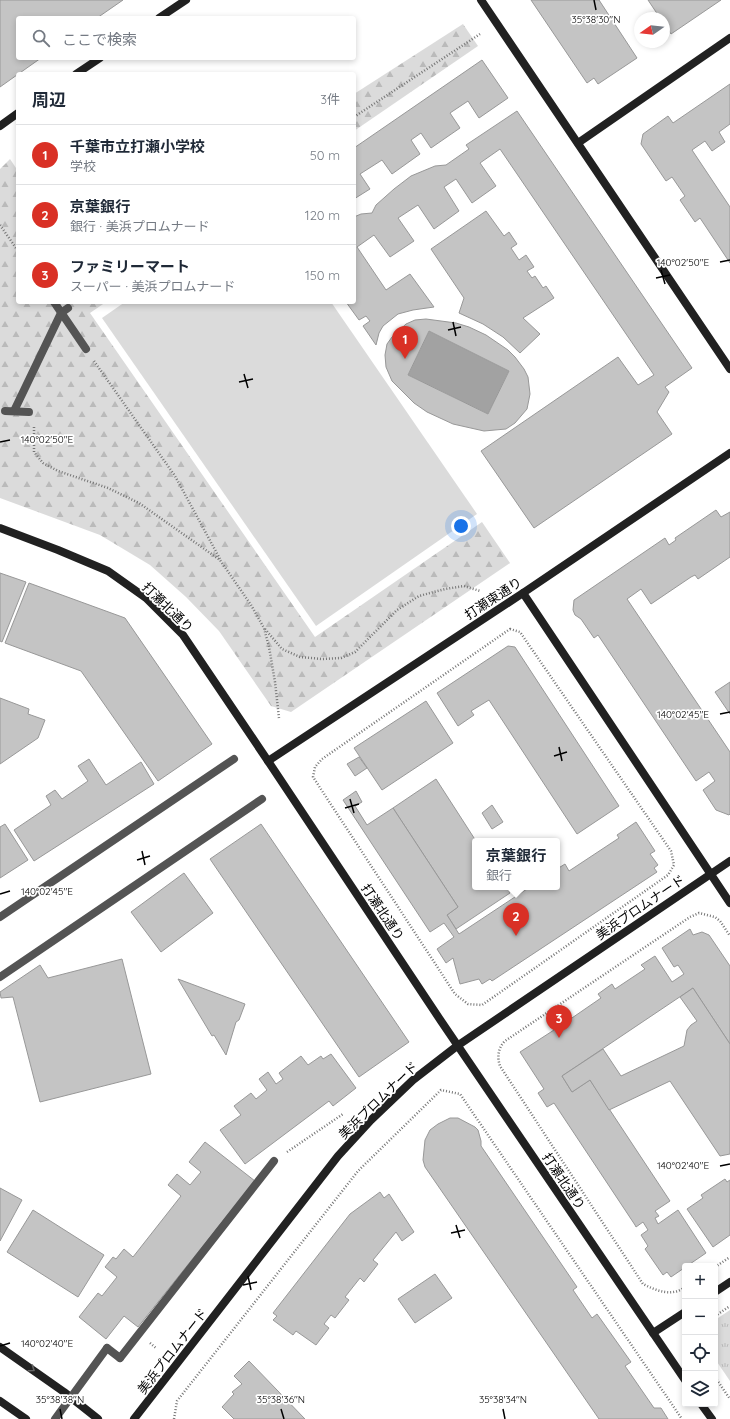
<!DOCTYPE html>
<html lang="ja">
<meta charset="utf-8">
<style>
:root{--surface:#fff;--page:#f6f6f7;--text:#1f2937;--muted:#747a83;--line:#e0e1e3;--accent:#d93025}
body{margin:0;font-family:Quicksand,"Noto Sans JP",sans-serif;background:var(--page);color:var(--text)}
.controls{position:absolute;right:12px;bottom:12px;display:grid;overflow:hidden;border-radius:4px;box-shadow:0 2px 6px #0003}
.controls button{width:36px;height:36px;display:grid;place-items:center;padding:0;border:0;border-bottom:1px solid var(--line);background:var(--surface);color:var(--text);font:20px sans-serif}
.compass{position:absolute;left:634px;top:12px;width:36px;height:36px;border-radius:50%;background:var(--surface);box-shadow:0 2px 6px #0003;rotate:256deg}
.you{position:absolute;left:461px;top:526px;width:14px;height:14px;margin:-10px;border:3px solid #fff;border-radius:50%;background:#1a73e8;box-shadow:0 0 0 6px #1a73e833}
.badge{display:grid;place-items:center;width:26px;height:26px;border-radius:50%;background:var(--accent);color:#fff;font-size:13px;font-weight:700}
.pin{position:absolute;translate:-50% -33px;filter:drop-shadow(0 1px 2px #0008)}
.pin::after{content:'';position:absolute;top:21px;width:14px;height:12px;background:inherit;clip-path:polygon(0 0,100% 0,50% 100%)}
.popup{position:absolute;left:472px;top:838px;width:88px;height:52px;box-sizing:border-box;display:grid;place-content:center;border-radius:4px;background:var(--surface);filter:drop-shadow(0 1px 3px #0005);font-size:13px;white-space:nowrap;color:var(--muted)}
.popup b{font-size:15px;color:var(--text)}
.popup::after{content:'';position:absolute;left:50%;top:100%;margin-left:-8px;border:8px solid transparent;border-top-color:var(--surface)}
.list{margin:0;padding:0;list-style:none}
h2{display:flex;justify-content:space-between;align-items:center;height:52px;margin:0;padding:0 16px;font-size:17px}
h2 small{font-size:13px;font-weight:400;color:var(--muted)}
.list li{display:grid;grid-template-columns:26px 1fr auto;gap:12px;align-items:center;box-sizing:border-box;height:60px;padding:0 16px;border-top:1px solid var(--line)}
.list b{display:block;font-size:15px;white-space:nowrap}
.list p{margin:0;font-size:13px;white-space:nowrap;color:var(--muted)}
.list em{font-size:13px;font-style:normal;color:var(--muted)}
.icon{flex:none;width:22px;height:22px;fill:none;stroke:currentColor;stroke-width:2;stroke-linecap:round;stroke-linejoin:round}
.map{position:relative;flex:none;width:730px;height:1419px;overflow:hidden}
.search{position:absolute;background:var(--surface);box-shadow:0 2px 6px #0003;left:16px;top:16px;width:340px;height:44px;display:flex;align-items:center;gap:10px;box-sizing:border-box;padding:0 14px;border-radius:4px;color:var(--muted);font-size:15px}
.panel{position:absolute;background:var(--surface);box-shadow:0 2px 6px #0003;left:16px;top:72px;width:340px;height:232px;border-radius:4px}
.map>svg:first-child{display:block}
</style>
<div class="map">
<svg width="730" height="1419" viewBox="0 0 730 1419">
<defs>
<pattern id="grass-tufts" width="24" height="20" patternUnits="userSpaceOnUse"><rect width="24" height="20" fill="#dbdbdb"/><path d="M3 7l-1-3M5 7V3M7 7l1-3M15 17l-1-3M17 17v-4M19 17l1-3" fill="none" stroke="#bababa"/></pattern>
<pattern id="forest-firs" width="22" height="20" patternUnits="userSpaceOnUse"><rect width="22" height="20" fill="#dbdbdb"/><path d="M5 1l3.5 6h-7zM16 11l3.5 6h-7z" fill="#bababa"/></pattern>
</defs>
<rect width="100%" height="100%" fill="#fff"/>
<polygon fill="url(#grass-tufts)" points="730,1310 730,1381 715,1359 715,1320"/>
<g fill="url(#forest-firs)">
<polygon points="463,24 478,46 354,131 354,94"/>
<polygon points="10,159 18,171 18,302 106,302 90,313 315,637 482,522 510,563 291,712 271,706 219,631 186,597 150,565 100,535 0,498 0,169"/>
</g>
<polygon fill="#dbdbdb" points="125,302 331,302 477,514 316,626 102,318"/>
<polygon fill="#a2a2a2" points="429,331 509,371 488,414 408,375"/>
<g fill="#c4c4c4" stroke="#989898" fill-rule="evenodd">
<polygon points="0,0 123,0 97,18 18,18 18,58 41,58 0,87"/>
<polygon points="531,0 599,0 637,58 598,84 594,78 587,83"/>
<polygon points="648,0 721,0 671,34 664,23 664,18 660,18"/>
<polygon points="482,60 508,98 479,118 468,101 450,113 460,128 431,148 421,133 411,140 420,154 392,174 382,160 360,174 370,189 354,199 354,148"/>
<polygon points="730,84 730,124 719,132 725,142 712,151 705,141 692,150 730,207 730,263 700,218 695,222 680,200 685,196 672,177 666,181 641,144 643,134 668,116 673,123"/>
<polygon points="517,111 692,368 665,387 669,392 657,412 672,434 534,528 481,451 618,357 638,385 654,375 500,149 480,163 496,186 472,203 456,179 444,187 459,211 434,229 418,205 398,218 414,241 390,257 374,235 357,247 386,290 410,274 434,307 413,310 398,314 383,326 379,333 376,345 363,326 370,321 366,316 359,320 346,302 354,302 354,217 361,214 372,213 376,205 394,189 411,176 435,166 446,165 469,149 466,145"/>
<polygon points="486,211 504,236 509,232 517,244 511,248 519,260 526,255 534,267 527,271 532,278 535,276 543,288 546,286 554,298 523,318 540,334 520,353 503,337 483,324 459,313 464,298 431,249"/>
<path d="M426,319L456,323L469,327L486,335L508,350L515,357L524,369L528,377L530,394L527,409L515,423L506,429L484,431L453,424L427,412L414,403L392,381L386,367L385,355L387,344L392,337L406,324L415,320ZM429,331L509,371L488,414L408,375Z"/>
<polygon points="716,510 721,517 730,512 730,557 698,579 695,575 691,577 651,604 641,589 627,599 730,752 730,814 729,815 716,810 703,790 715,781 709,772 696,781 598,635 594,638 581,619 575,615 573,610 574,600 577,598 665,538 669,545 676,540 675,538"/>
<polygon points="0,573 26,582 2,642 0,641"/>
<polygon points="29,583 125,618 212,744 158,781 81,671 5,643"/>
<polygon points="508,646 515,647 619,806 577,834 489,700 471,711 474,715 458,726 437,693"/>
<polygon points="730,682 730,714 715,692"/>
<polygon points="0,698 29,709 28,714 45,720 38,738 0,764"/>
<polygon points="426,701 453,743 382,790 354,748"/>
<polygon points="359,757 367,768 355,776 347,764"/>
<polygon points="89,759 106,785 141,762 154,784 34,861 14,830 51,805 46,796 55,790 62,799 88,781 78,766"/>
<polygon points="436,779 476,841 475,841 475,887 507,887 510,893 456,929 447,915 458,907 393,808"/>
<polygon points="356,791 362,802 355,806 367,825 393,808 458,907 447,915 459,934 530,887 557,887 557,869 565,864 569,871 619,838 617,835 636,822 655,851 650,854 658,865 654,868 657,872 492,981 490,979 482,984 479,979 460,984 453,958 446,963 437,949 454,937 444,923 430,932 343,800"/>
<polygon points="492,805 503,822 492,829 482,813"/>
<polygon points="5,824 28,860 0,878 0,827"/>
<polygon points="261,824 409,1042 359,1077 210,859"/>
<polygon points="184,873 213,913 161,952 131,912"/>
<polygon points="690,929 693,935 702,932 709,935 730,966 730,1044 693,988 562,1076 572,1092 590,1080 670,1201 655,1211 659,1216 655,1218 658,1224 678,1210 706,1253 671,1277 667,1272 663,1275 645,1249 648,1246 641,1235 648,1230 643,1222 636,1227 635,1225 554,1103 547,1107 538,1093 544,1089 520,1052 554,1030 551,1025 565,1015 569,1020 601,998 598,994 612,984 615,989 645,969 641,965 655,956 672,982 684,974 678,965 674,967 662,948"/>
<polygon points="122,959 151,1074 40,1102 13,997 1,998 0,992 40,965 48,978"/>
<polygon points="178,979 245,1004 239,1020 236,1022 226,1055 214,1035 212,1036"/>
<polygon points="693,988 730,1044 730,1154 720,1156 670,1081 609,1110 590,1080 572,1092 562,1076 603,1049 621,1076 684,1046 687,1030 691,1025 697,1021 680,997"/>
<polygon points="331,1054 356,1088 333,1106 329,1101 245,1164 220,1130 241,1115 234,1106 251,1093 256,1099 267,1090 259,1079 268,1072 276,1084 283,1079 279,1073 301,1056 308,1065 321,1056 323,1059"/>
<polygon points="450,1118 458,1118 475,1127 478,1130 481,1141 481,1146 577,1287 573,1290 592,1318 597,1314 631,1362 625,1366 654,1408 661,1408 668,1419 599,1419 425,1167 423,1160 425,1140 430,1130 438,1124"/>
<polygon points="205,1142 255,1181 138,1327 124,1316 106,1339 79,1317 98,1293 102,1296 117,1277 105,1267 113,1257 116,1259 124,1249 133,1257 181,1196 168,1185 177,1174 190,1185 201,1172 189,1162"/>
<polygon points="725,1179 727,1182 730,1180 730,1235 713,1247 687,1209 703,1198 701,1195"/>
<polygon points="0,1188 22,1200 0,1241"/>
<polygon points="380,1192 384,1198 389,1194 414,1232 402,1241 396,1232 373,1260 378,1264 364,1282 360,1278 345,1297 349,1300 335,1318 331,1315 324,1324 329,1328 316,1345 296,1331 293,1335 273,1320 277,1316 273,1313 350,1214"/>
<polygon points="33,1210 104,1255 78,1297 7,1252"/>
<polygon points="435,1274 452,1298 415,1323 398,1299"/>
<polygon points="249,1361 305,1419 234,1419 222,1407 234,1394 232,1392 242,1384 234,1376"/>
</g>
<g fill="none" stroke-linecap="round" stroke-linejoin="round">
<g stroke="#767676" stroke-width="2.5" stroke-dasharray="1 2" stroke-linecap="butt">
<polyline points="354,117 480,34"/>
<polyline points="0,225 18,251"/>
<polyline points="94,361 175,476 220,559"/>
<polyline points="34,427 34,452 43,463 58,471 108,488 139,503 220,560 251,605 264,628 269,647 275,682 279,718"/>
<polyline points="265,629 282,649 300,657 322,659 341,658 355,652 397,610 419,596 445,589 464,586 480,591"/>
<polygon points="510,629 520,632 671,851 674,865 668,875 482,1005 468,1004 455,994 313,777 315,767 322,759"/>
<polyline points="287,1152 343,1114"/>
<polyline points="715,1267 730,1257"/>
<path d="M685,1287C672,1297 657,1291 643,1284L500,1066C497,1057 498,1048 505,1041L690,917L699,913L715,917L720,921L730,936"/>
<polyline points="715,1316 730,1306"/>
<polyline points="150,1343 156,1348"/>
<polyline points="715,1377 730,1399"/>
<polyline points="174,1419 177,1401 358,1171 441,1090 460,1094 682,1419"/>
</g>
<g stroke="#545454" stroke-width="8">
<polyline points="54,302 86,349"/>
<polyline points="5,411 29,412"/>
<polyline points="14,411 61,313 68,308"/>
<polyline points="0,917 234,759"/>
<polyline points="0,977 262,799"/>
<polyline points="107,1348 120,1358"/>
</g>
<g stroke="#212121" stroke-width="8">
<polyline points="481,0 730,369"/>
<polyline points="159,18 186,0"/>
<polyline points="76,74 100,58"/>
<polyline points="0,126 18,113"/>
<polyline points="578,143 730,38"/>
<polyline points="0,528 58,550 108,571 146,598 183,635 268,761 441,1021 685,1380"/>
<polyline points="523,593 730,903"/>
<polyline points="268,761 523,593 730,453"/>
<polyline points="715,1292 730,1282"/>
<polyline points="653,1333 685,1312"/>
<polyline points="0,1347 64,1392 98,1419"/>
<polyline points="0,1401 26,1419"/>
<polyline points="701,1404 712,1419"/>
<polyline points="134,1419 338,1156 371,1120 413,1080 457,1046 730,861"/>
</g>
<g stroke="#545454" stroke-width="8">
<polyline points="120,1358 274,1161"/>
<polyline points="55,1419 107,1348"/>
</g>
</g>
<defs><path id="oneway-chevron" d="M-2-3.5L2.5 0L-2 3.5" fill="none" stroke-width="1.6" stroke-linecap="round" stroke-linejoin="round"/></defs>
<use stroke="#646464" href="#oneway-chevron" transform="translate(32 1369) rotate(35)"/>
<path fill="none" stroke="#000" stroke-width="1.5" d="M594,0L596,10M720,262L730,260M661,270L665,284M656,278L670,275M453,322L456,336M448,330L461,327M244,374L248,388M239,382L253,379M0,442L10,440M720,714L730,712M559,747L562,761M554,756L567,752M350,799L354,813M345,808L359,804M142,851L145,865M137,860L150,856M0,894L10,891M720,1166L730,1164M456,1225L460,1238M451,1233L465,1230M248,1276L251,1290M243,1285L257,1282M0,1346L10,1343M60,1409L62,1419M281,1409L284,1419M503,1409L505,1419"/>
<g text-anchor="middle" stroke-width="3.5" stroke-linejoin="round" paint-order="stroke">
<g font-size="13" fill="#000" stroke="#fff">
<text transform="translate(493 598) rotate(-33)" y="5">打瀬東通り</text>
<text transform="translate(168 607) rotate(44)" y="5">打瀬北通り</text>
<text transform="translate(640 907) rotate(-34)" y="5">美浜プロムナード</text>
<text transform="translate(383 912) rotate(56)" y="5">打瀬北通り</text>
<text transform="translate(378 1100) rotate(-44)" y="5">美浜プロムナード</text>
<text transform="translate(564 1181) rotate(56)" y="5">打瀬北通り</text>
<text transform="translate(172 1351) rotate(-52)" y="5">美浜プロムナード</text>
</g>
</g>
<g font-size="10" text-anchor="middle" fill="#000" stroke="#fff" stroke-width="3.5" stroke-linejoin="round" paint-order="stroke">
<text x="596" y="23">35°38'30"N</text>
<text x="683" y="266">140°02'50"E</text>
<text x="47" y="443">140°02'50"E</text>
<text x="683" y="718">140°02'45"E</text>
<text x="47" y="895">140°02'45"E</text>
<text x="683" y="1169">140°02'40"E</text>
<text x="47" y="1347">140°02'40"E</text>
<text x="60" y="1403">35°38'38"N</text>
<text x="281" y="1403">35°38'36"N</text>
<text x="503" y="1403">35°38'34"N</text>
</g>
</svg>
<div class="controls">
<button>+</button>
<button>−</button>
<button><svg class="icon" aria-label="locate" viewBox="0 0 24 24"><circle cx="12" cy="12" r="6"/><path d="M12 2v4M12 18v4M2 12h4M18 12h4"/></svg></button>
<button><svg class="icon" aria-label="layers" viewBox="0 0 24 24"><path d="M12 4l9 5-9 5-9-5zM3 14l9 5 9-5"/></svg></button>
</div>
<svg class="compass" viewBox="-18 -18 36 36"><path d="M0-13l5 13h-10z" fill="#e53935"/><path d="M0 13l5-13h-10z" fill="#747a83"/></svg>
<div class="you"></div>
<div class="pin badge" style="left:405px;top:359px">1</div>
<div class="pin badge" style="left:516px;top:936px">2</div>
<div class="popup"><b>京葉銀行</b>銀行</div>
<div class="pin badge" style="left:559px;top:1038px">3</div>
<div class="search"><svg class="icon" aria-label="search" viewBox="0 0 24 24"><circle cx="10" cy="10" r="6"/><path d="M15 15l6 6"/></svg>ここで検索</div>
<section class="panel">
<h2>周辺<small>3件</small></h2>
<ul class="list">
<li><span class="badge">1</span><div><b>千葉市立打瀬小学校</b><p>学校</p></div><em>50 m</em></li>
<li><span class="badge">2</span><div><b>京葉銀行</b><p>銀行 · 美浜プロムナード</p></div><em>120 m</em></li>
<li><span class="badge">3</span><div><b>ファミリーマート</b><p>スーパー · 美浜プロムナード</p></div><em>150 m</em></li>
</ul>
</section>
</div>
